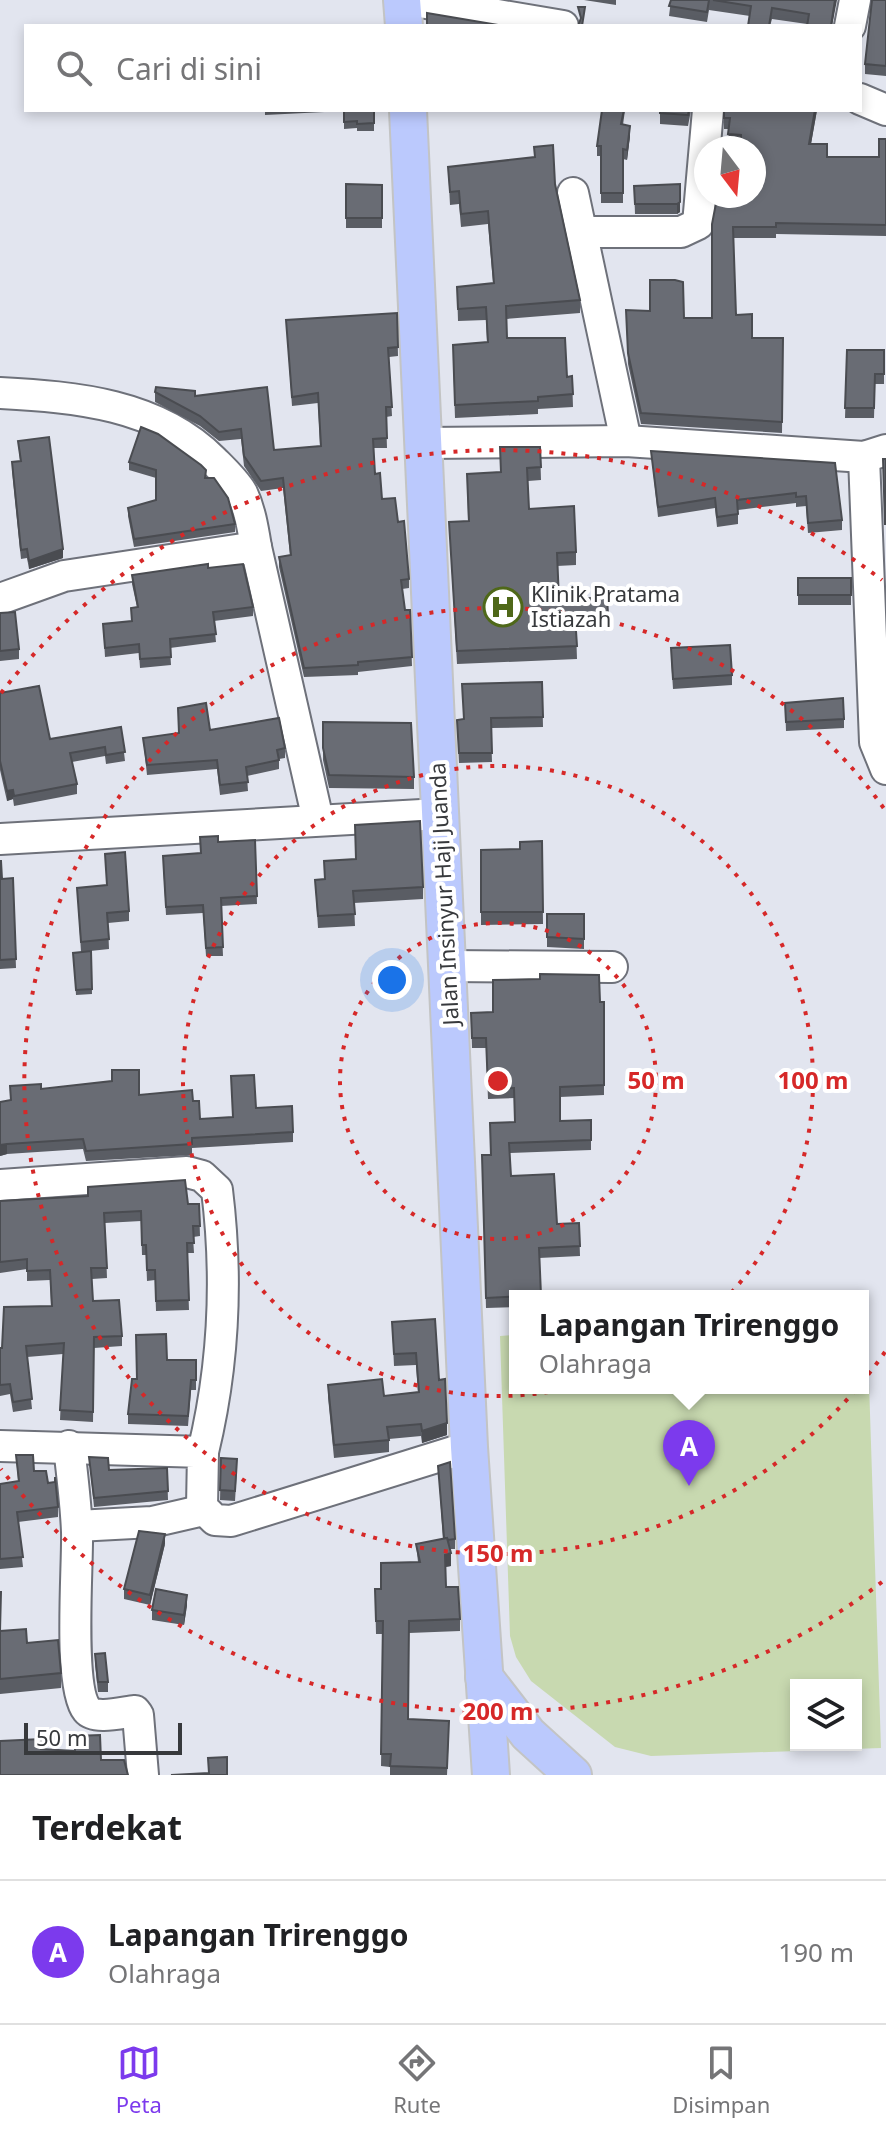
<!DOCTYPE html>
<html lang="id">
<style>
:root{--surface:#fff;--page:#f2f2f2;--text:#202124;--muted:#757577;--line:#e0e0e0;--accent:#7c3aed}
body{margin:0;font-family:"Noto Sans",sans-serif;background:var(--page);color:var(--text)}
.controls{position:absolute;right:24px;bottom:24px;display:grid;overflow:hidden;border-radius:0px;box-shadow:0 4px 12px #0003}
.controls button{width:72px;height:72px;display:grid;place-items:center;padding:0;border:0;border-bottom:2px solid var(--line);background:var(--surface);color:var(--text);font:40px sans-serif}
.compass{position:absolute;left:694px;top:136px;width:72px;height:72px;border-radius:50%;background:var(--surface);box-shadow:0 4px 12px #0003;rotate:164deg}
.scale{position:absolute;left:24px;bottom:20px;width:158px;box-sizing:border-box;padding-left:8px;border:4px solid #37393c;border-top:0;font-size:22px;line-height:28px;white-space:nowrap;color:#37393c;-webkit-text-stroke:6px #fff;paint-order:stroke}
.you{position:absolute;left:392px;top:980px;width:28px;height:28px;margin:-20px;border:6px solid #fff;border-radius:50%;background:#1a73e8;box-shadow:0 0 0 12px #1a73e833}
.badge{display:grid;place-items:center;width:52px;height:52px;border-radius:50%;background:var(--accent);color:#fff;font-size:26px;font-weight:700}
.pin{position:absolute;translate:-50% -66px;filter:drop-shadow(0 2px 4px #0008)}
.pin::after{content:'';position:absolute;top:42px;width:28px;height:24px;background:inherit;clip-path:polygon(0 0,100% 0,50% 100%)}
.popup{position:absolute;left:509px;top:1290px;width:360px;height:104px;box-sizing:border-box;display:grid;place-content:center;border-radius:0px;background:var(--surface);filter:drop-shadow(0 2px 6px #0005);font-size:26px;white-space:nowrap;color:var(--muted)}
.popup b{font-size:30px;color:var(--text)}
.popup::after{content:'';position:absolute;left:50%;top:100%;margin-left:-16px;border:16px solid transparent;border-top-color:var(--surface)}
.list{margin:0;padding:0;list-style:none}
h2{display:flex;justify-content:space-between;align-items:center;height:104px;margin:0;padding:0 32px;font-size:34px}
h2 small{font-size:26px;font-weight:400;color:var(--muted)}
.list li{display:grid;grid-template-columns:52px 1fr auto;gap:24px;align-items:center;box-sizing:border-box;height:144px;padding:0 32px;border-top:2px solid var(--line)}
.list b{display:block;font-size:30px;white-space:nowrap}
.list p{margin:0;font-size:26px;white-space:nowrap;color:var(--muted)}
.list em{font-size:26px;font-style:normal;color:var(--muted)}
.icon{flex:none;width:44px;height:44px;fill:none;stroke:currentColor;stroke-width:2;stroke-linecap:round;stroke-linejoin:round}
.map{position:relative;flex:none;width:886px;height:1775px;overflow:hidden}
.search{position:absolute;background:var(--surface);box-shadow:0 4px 12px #0003;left:24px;right:24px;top:24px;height:88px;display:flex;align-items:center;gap:20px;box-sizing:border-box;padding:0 28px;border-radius:0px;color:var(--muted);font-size:30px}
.sheet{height:248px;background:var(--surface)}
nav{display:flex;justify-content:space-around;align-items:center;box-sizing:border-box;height:112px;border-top:2px solid var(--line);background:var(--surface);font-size:22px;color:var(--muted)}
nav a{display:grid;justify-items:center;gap:4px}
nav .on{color:var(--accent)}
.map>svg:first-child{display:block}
</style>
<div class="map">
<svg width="886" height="1775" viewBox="0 0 886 1775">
<rect width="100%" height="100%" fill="#e2e5ef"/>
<path fill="#c8d9b0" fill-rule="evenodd" d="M867,1322L881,1748L651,1756L615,1747L531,1681L516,1657L510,1636L500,1336L515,1335V1388H863V1323ZM796,1685H856V1745H796Z"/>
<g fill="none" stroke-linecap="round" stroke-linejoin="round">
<g stroke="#6e717a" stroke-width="34">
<g id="minor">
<polyline points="408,0 563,26"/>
<polyline points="850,26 855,0"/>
<polyline points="860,99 886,110"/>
<polyline points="573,193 626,441"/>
<polyline points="583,232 681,232 698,224 708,110"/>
<path d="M0,393C76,397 157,404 213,460C223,470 235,481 242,493C250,510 253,529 256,547"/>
<polyline points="425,443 626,441 864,457 886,450"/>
<polyline points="864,457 875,742 886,769"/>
<polyline points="0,599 64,576 256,547 318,820"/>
<polyline points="0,839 439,814"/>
<polyline points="447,966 612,967"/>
<path d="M0,1185L187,1172L202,1176L217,1190C228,1279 224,1365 203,1452"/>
<polyline points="0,1446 203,1452 202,1507 215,1520 231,1521 469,1447"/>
<path d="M69,1446C72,1475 76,1504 77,1532C78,1567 68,1687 87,1710C95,1720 124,1712 135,1711L138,1715L143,1775"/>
<polyline points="77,1526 152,1522 204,1510"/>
</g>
</g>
<g stroke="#c3c4c4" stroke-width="40">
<g id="major">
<polyline points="402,0 404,26"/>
<polyline points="408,110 469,1447 491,1775"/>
<polyline points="484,1677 528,1734 573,1775"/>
</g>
</g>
<use href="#minor" stroke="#fff" stroke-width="30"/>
<use href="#major" stroke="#bbc9fd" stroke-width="36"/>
</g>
<g fill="#5a5d64">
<polygon points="584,0 616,0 616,5"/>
<polygon points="671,0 837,0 807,24 772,19 770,26 748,26 750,16 709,10 707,22 669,16"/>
<polygon points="886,0 886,76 865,74 865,64"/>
<polygon points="265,110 374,110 374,131 357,131 357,128 344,129 344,111 265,115"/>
<polygon points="598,110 625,110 623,125 630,136 627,160 623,159 623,203 601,203 601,156 597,156 597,146 602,112 598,111"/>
<polygon points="660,110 691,110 688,126 660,124"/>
<polygon points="724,110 817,110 811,144 827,157 879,157 886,139 886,236 776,234 776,238 733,238 736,315 752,338 783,338 782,433 641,424 628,364 626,310 684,318 712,318 729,198 754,196 741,146 728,145 729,129 724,129"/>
<polygon points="534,147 555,184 580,300 580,313 506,319 507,338 567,377 572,376 573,407 538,409 538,414 455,418 453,358 487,342 486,320 458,321 457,287 493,283 488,224 461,227 459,204 450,205 448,167 534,158"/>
<polygon points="346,184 382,185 382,228 346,228"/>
<polygon points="680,184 680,212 677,214 635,214 634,186"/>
<polygon points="397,313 398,356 389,357 392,416 386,417 387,448 373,448 375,474 382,499 398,522 409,579 409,588 402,589 405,610 410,610 412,666 358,672 358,675 304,677 279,567 279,557 290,555 283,488 261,491 244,466 241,439 219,441 200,426 155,402 155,392 195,396 274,450 320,446 318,403 292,406 286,320"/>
<polygon points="847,350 884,350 884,384 875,384 874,418 845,418"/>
<polygon points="18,441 63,558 29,569 27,558 21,559 12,470 12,462 20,461"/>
<polygon points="500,447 540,447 541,480 528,481 529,509 576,552 576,565 557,566 559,600 608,614 608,627 576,629 577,659 457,664 449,522 468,521 467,474 500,472"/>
<polygon points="651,451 835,463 842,520 842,530 808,533 806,506 796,507 796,503 738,510 738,524 717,527 715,508 658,517"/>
<polygon points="129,462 205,478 235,524 235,532 134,547 128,516 128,508 156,500 156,478 129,470"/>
<polygon points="208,568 253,607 253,616 214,621 216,642 170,648 171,665 140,668 139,653 105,657 103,624 131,621 131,608 137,607 132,584 132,575"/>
<rect x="798" y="578" width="53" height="27"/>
<polygon points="0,613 19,649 19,659 0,661"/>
<polygon points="671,658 732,675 732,685 673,689"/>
<polygon points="542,682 543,727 491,728 492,762 459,763 457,720 463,719"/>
<polygon points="0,693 50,739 121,727 125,761 106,764 105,756 72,762 77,784 77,794 14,806 13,799 7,801 0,770"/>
<polygon points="785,703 844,719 844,728 786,731"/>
<polygon points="323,722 414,777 414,789 329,788 323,760"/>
<polygon points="210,730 285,748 285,758 279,759 279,769 247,776 248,791 220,795 217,769 147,775 143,738"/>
<polygon points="255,840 257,904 221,906 223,956 206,956 203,913 166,915 163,864 200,853 218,842"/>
<polygon points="542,841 543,924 481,925 481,850 520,849"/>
<polygon points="105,854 129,911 129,921 108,923 109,949 81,952 77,888 107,885"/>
<polygon points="0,861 2,879 13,878 16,968 0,969"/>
<polygon points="324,861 423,887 423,899 354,903 355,926 318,928 315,880 324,879"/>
<polygon points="547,914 584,914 584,949 547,947"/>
<polygon points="91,951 92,994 76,995 73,953"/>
<polygon points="604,1002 604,1095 560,1097 560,1121 591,1120 591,1150 510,1153 511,1176 557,1224 579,1223 580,1256 539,1258 541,1296 515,1296 515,1307 486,1308 482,1155 491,1155 514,1122 514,1098 488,1099 486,1048 472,1048 471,1013 493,1012"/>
<polygon points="10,1086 139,1095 193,1101 200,1119 232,1117 256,1108 293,1132 293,1142 192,1148 192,1155 86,1161 83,1149 7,1154 0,1156 10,1100"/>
<polygon points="0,1201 199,1204 200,1236 193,1237 194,1253 187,1253 189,1310 156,1311 155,1280 147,1281 146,1255 142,1255 141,1221 105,1223 107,1278 92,1279 93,1301 122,1336 122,1346 94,1348 93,1422 60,1420 63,1354 27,1357 32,1409 13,1412 10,1394 0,1396 0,1348 51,1306 50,1280 27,1281 27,1269 0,1273"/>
<polygon points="392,1322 439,1380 447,1435 422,1443 421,1436 389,1439 389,1452 334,1458 328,1397 328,1385 384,1396 418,1393 416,1365 394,1366"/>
<polygon points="167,1360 196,1360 196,1390 191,1390 188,1426 128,1424 128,1414 137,1379"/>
<polygon points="16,1455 48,1483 58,1507 58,1517 18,1522 23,1567 0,1569 0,1484 18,1481"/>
<polygon points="89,1457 109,1470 167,1468 168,1500 94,1507"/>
<polygon points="221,1458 237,1469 235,1501 220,1500"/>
<polygon points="438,1466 455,1539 455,1549 450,1549 451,1566 445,1567 446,1587 460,1619 460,1631 409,1633 408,1719 449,1733 447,1775 390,1775 390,1767 381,1766 383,1634 376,1634 375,1589 381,1589 418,1562 416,1544 443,1539"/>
<polygon points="165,1544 150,1605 124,1599 124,1589"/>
<polygon points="0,1592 1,1631 27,1643 61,1673 61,1688 0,1694"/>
<polygon points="187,1605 184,1625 152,1620 152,1610"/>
<polygon points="95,1654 108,1682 108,1692 98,1692 95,1664"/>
</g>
<g fill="#4a4c51">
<polygon points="835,0 837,0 832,26 831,26"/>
<polygon points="815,110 817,110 809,155 809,144"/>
<polygon points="630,126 630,136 627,160 627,150"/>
<polygon points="680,202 680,212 677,214 677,204"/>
<polygon points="63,549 63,558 29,569 29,561"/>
<polygon points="13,790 13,799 7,801 7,791"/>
<polygon points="7,1144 7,1154 0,1156 0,1145"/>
<polygon points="447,1423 447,1435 422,1443 422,1431"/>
<polygon points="165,1534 165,1544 150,1605 150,1595"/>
<polygon points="451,1553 451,1566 445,1567 445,1555"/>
<polygon points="187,1595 187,1605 184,1625 184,1615"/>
</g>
<g fill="#696c74" stroke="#4a4c51" stroke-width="2">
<polygon points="671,0 709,0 707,12 669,6"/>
<polygon points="713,0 835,0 831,26 807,26 809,14 772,8 769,26 748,26 751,6"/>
<polygon points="872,0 886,0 886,66 865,64"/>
<polygon points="578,7 585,7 582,26 578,26 581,18"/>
<polygon points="427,13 504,26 427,26"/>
<polygon points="344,110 374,110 374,123 357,124 357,121 344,122"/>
<polygon points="602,110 624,110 621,124 630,126 627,150 623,149 623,193 601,193 601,146 597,146"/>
<polygon points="660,110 689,110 688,115 660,113"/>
<polygon points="724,110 815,110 809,144 827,144 827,157 879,157 879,139 886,139 886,225 776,223 776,227 733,227 736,315 752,314 752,338 783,338 782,422 641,413 628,353 626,310 650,311 650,280 675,280 683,282 684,318 712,318 712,224 717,198 729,198 729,196 754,196 754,148 741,148 741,135 728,134 730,118 724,118"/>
<polygon points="553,145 555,184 580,300 506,306 507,338 565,338 567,377 572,376 573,394 538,397 538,401 455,405 453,345 488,342 486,307 458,309 457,287 494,283 488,211 461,214 459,191 450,192 448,167 535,157 534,147"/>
<polygon points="346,184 382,185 382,218 346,218"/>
<polygon points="680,184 680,202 677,204 635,204 634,186"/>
<polygon points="397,313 398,347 388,348 392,407 386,407 387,438 373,439 375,474 380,473 382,499 395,498 398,522 404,521 409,579 401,580 405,610 410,610 412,657 358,662 358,665 304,668 279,557 291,555 283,478 261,481 244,456 241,429 219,432 200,416 155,392 156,387 195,391 195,396 267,387 274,450 321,446 318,393 292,397 286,320"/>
<polygon points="847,350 884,350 884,374 875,374 874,408 845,408"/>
<polygon points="141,427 158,434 201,465 206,470 205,478 214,478 228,498 235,524 134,539 128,508 156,500 156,470 129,462"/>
<polygon points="49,437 63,549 29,561 27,549 21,550 12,462 21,461 18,441"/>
<polygon points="500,447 540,447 541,467 527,468 529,509 574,506 576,552 557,553 559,600 607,597 608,614 575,616 577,646 457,651 449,522 469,521 467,474 501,472"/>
<polygon points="651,451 835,463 842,520 808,523 806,496 796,497 796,493 737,500 738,514 717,517 715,498 658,507"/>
<polygon points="883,459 886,459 886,524 885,524"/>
<polygon points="208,564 208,568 243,564 253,607 213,612 216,634 170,639 171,657 140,659 139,644 105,648 103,624 132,621 131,608 138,607 132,575"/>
<rect x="798" y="578" width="53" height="17"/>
<polygon points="15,612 19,649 0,651 0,613"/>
<polygon points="730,645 732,675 673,679 671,648"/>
<polygon points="542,682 543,717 491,718 492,753 459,753 457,720 464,719 462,684"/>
<polygon points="39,686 50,739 121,727 125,752 106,755 105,747 70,753 77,784 14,796 13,790 7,791 0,761 0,693"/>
<polygon points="843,698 844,719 786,722 785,703"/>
<polygon points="206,703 210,730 279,718 285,748 277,750 279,760 246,767 248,782 220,785 217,760 147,765 143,738 179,733 178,708"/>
<polygon points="323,722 411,723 414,777 329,775 323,748"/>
<polygon points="420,821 423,887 353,891 355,914 318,916 315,880 325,879 324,861 356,859 355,825"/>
<polygon points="218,836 218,842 255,840 257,896 221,898 223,947 206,948 203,905 166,907 163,856 201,853 200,837"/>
<polygon points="542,841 543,912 481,912 481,850 520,849 520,842"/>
<polygon points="125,852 129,911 107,913 109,939 81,942 77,888 107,885 105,854"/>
<polygon points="0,861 1,861 2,879 13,878 16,959 0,960"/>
<polygon points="547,914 584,914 584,939 547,937"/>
<polygon points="91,951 92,989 76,990 73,953"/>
<polygon points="540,974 599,975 600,1002 604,1002 604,1085 560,1087 560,1121 591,1120 591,1140 509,1143 511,1176 554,1174 557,1224 579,1223 580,1246 539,1248 541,1295 486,1298 482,1155 491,1155 490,1123 515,1122 514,1088 488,1089 486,1038 472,1038 471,1013 493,1012 493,980 540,979"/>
<polygon points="112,1070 139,1070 139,1095 192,1090 193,1101 199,1101 200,1119 233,1117 231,1076 254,1075 256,1108 292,1106 293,1132 192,1138 192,1144 86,1151 83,1139 7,1144 0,1145 0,1102 11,1100 10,1086 41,1084 41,1089 112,1081"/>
<polygon points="185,1180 188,1204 199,1204 200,1226 193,1226 194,1243 187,1243 189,1300 156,1301 155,1270 147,1270 146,1245 142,1245 141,1211 104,1213 107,1268 91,1268 93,1301 119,1300 122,1336 94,1337 93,1412 60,1410 64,1343 26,1346 32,1399 13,1402 10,1384 0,1385 0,1348 2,1348 4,1307 52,1306 50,1270 27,1271 27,1259 0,1262 0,1201 88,1196 88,1187"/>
<polygon points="435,1319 439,1380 445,1379 447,1423 422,1431 421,1424 387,1427 389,1440 334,1445 328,1385 382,1379 384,1396 419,1392 416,1353 394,1354 392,1322"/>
<polygon points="166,1334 167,1360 196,1360 196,1380 191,1380 188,1416 128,1414 132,1379 137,1379 136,1335"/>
<polygon points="16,1455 33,1455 34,1471 46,1471 48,1483 55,1482 55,1477 58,1507 17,1512 23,1557 0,1559 0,1484 19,1481"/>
<polygon points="89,1457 108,1458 109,1470 167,1468 168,1491 94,1498"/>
<polygon points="221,1458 237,1459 235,1491 220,1490"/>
<polygon points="450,1462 455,1539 448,1540 447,1538 444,1538 438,1466"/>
<polygon points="139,1531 165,1534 150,1595 124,1589"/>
<polygon points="447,1538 451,1553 445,1555 446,1587 458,1587 460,1619 409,1621 408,1719 449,1721 447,1768 390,1766 391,1754 381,1754 383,1621 376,1621 375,1589 381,1589 381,1563 420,1562 416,1544"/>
<polygon points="156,1589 187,1595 184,1615 152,1610"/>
<polygon points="0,1592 1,1592 0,1631"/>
<polygon points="26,1629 27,1643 58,1640 61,1673 0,1679 0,1631"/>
<polygon points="105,1653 108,1682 98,1682 95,1654"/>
<polygon points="100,1735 101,1760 124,1760 128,1775 0,1775 0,1741 41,1739 41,1749 75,1751 75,1736"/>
<polygon points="227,1757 227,1775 171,1775 209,1773 208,1758"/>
</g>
<g fill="none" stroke="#d62828" stroke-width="4" stroke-dasharray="4 8">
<circle cx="498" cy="1081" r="158"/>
<circle cx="498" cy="1081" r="315"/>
<path d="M885 1352A473 473 0 1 1 885 810"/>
<path d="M882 1582A631 631 0 0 1 1 1469M1 693A631 631 0 0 1 882 580"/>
</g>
<defs>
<g id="hospital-ring" transform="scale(2)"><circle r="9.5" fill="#fff" stroke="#4f6819" stroke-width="1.5"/><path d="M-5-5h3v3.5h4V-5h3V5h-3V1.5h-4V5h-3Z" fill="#4f6819"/></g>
</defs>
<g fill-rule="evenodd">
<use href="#hospital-ring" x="503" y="607"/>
</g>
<g text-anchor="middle" stroke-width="8" stroke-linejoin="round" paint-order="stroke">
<g font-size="22" fill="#37393c" stroke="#fff" text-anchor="start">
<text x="531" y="602">Klinik Pratama<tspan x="531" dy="25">Istiazah</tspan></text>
</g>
<g font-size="22" fill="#37393c" stroke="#fff">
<text transform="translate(444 894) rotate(-93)" y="8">Jalan Insinyur Haji Juanda</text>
</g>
</g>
<circle cx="498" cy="1081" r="12" fill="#d62828" stroke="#fff" stroke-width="4"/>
<g font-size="24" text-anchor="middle" font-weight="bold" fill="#d62828" stroke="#fff" stroke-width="8" stroke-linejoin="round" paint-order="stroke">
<text x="656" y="1089">50 m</text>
<text x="813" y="1089">100 m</text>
<text x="498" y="1562">150 m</text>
<text x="498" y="1720">200 m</text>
</g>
</svg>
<div class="controls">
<button><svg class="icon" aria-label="layers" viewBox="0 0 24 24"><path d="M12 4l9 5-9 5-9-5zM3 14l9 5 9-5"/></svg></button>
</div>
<svg class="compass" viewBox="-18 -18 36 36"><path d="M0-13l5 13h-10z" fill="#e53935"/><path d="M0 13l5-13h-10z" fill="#757577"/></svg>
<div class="scale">50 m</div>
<div class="you"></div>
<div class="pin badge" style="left:689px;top:1486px">A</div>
<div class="popup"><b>Lapangan Trirenggo</b>Olahraga</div>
<div class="search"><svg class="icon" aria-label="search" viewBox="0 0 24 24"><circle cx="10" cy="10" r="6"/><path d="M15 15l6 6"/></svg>Cari di sini</div>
</div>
<section class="sheet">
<h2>Terdekat<small></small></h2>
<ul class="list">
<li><span class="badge">A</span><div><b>Lapangan Trirenggo</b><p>Olahraga</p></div><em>190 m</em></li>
</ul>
</section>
<nav>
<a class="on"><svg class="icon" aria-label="map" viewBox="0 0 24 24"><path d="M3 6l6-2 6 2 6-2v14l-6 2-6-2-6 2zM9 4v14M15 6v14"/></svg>Peta</a>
<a><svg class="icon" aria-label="directions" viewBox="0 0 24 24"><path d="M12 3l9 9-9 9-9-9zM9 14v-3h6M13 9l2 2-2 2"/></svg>Rute</a>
<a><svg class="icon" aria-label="saved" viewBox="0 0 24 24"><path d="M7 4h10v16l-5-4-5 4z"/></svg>Disimpan</a>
</nav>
